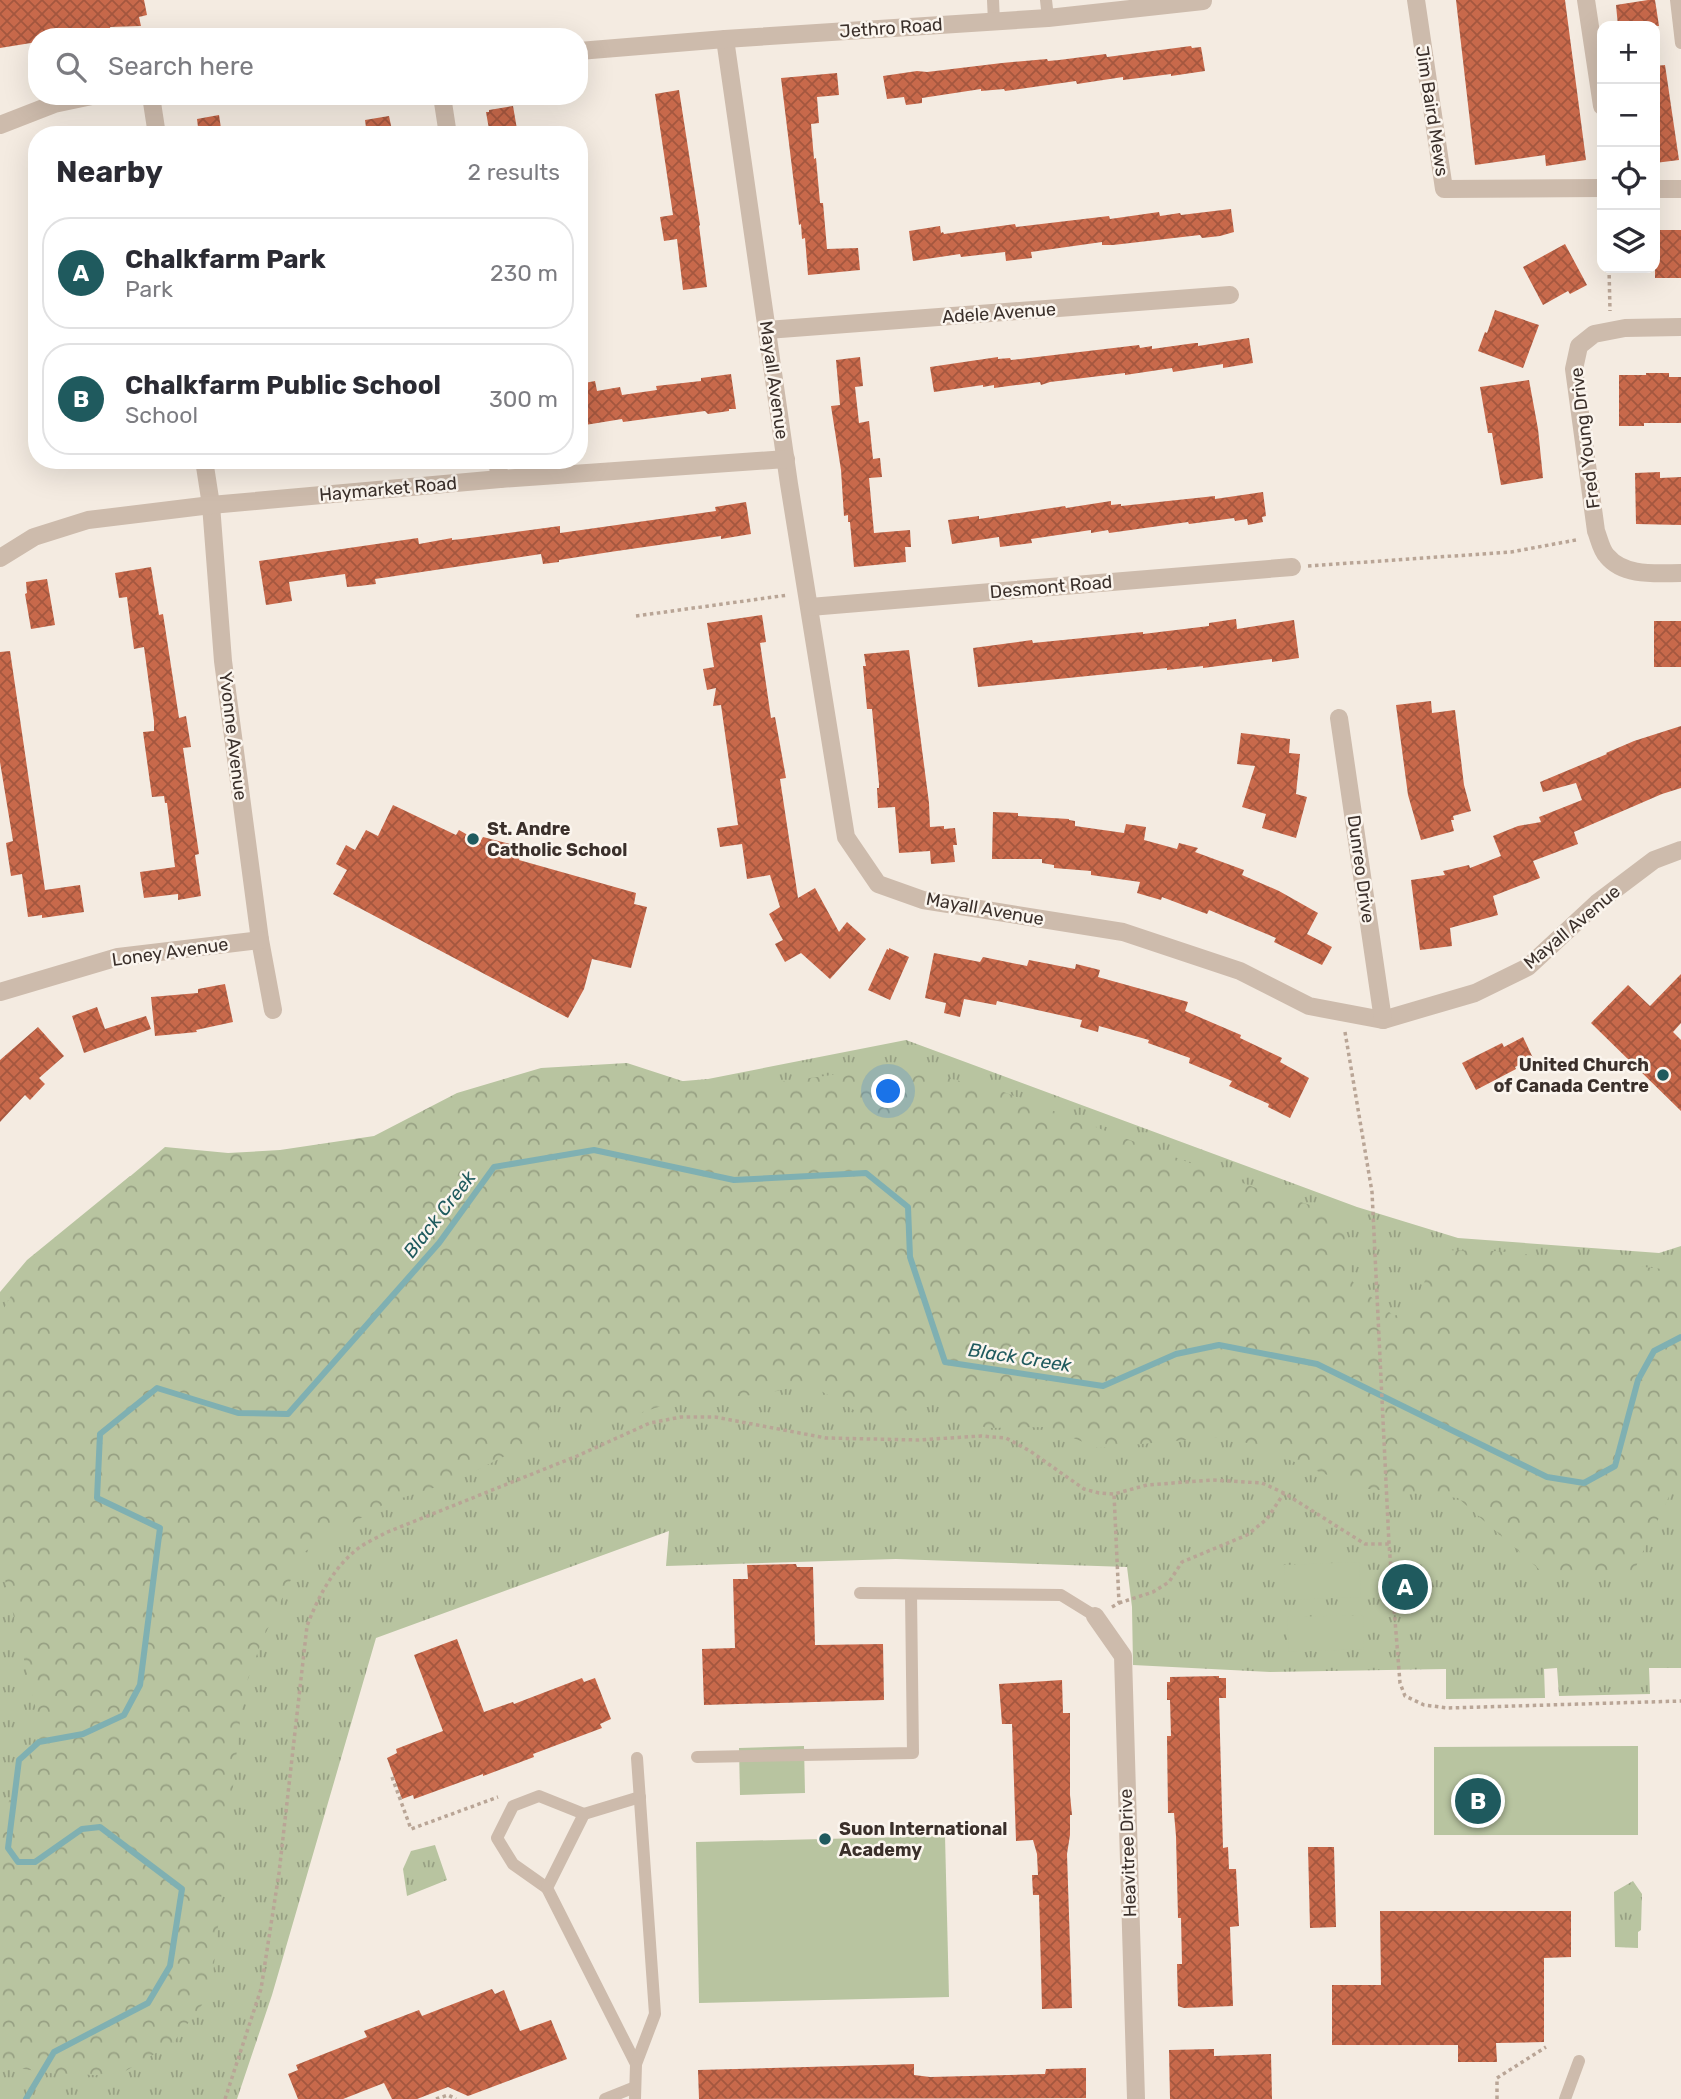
<!DOCTYPE html>
<meta charset="utf-8">
<style>
:root{--surface:#fff;--page:#f2f2f3;--text:#2b2b33;--muted:#7c7c81;--line:#e1e1e2;--accent:#1f5a5e}
body{margin:0;font-family:Rubik,sans-serif;background:var(--page);color:var(--text)}
.controls{position:absolute;right:21px;top:21px;display:grid;overflow:hidden;border-radius:14px;box-shadow:0 7px 28px #0002}
.controls button{width:63px;height:63px;display:grid;place-items:center;padding:0;border:0;border-bottom:2px solid var(--line);background:var(--surface);color:var(--text);font:35px sans-serif}
.you{position:absolute;left:889px;top:1092px;width:24px;height:24px;margin:-18px;border:5px solid #fff;border-radius:50%;background:#1a73e8;box-shadow:0 0 0 10px #1a73e833}
.badge{display:grid;place-items:center;width:46px;height:46px;border-radius:50%;background:var(--accent);color:#fff;font-size:23px;font-weight:700}
.pin{position:absolute;translate:-50% -50%;border:4px solid #fff;box-shadow:0 2px 7px #0006}
.list{margin:0;padding:0;list-style:none}
h2{display:flex;justify-content:space-between;align-items:center;height:91px;margin:0;padding:0 28px;font-size:30px}
h2 small{font-size:23px;font-weight:400;color:var(--muted)}
.list li{display:grid;grid-template-columns:46px 1fr auto;gap:21px;align-items:center;box-sizing:border-box;height:112px;margin:0 14px 14px;padding:0 14px;border:2px solid var(--line);border-radius:28px}
.list b{display:block;font-size:26px;white-space:nowrap}
.list p{margin:0;font-size:23px;white-space:nowrap;color:var(--muted)}
.list em{font-size:23px;font-style:normal;color:var(--muted)}
.icon{flex:none;width:38px;height:38px;fill:none;stroke:currentColor;stroke-width:2;stroke-linecap:round;stroke-linejoin:round}
.map{position:relative;flex:none;width:1681px;height:2099px;overflow:hidden}
.search{position:absolute;background:var(--surface);box-shadow:0 7px 28px #0002;left:28px;top:28px;width:560px;height:77px;display:flex;align-items:center;gap:18px;box-sizing:border-box;padding:0 24px;border-radius:28px;color:var(--muted);font-size:26px}
.panel{position:absolute;background:var(--surface);box-shadow:0 7px 28px #0002;left:28px;top:126px;width:560px;height:343px;border-radius:28px}
.map>svg:first-child{display:block}
</style>
<div class="map">
<svg width="1681" height="2099" viewBox="0 0 1681 2099">
<defs>
<pattern id="grass-tufts" width="24" height="20" patternUnits="userSpaceOnUse" patternTransform="scale(1.75)"><rect width="24" height="20" fill="#b8c4a0"/><path d="M3 7l-1-3M5 7V3M7 7l1-3M15 17l-1-3M17 17v-4M19 17l1-3" fill="none" stroke="#97a083"/></pattern>
<pattern id="forest-crowns" width="20" height="18" patternUnits="userSpaceOnUse" patternTransform="scale(1.75)"><rect width="20" height="18" fill="#b8c4a0"/><path d="M2 6a3 3 0 1 1 6 0M12 15a3 3 0 1 1 6 0" fill="none" stroke="#97a083"/></pattern>
<pattern id="building-cross-hatch" width="8" height="8" patternUnits="userSpaceOnUse" patternTransform="scale(1.75)"><rect width="8" height="8" fill="#c8694b"/><path d="M0 0l8 8M0 8l8-8" fill="none" stroke="#a4573f"/></pattern>
</defs>
<rect width="100%" height="100%" fill="#f4ebe1"/>
<g fill="url(#grass-tufts)">
<polygon points="906,1040 1357,1207 1458,1238 1659,1253 1681,1246 1681,1668 1649,1668 1650,1694 1559,1696 1557,1668 1544,1669 1545,1698 1446,1699 1446,1669 1270,1672 1133,1665 1132,1607 1127,1567 896,1559 666,1566 669,1531 376,1638 272,1995 237,2099 0,2099 0,1292 27,1260 130,1176 325,1174 503,1096 708,1079"/>
<polygon points="435,1845 447,1880 407,1896 403,1869 411,1851"/>
<polygon points="1633,1881 1642,1894 1641,1930 1638,1932 1638,1948 1615,1947 1614,1892"/>
</g>
<polygon fill="url(#forest-crowns)" points="627,1063 713,1091 898,1066 1001,1091 1256,1188 1342,1215 1353,1282 1394,1316 1415,1308 1436,1250 1497,1251 1681,1271 1681,1471 1631,1577 1549,1578 1458,1498 1360,1488 1229,1436 1098,1448 1046,1427 986,1428 934,1403 871,1420 809,1384 763,1394 675,1402 610,1422 552,1404 531,1443 455,1481 386,1503 304,1552 261,1643 243,1693 211,1993 173,2043 117,2076 48,2073 0,2065 0,1821 41,1730 0,1559 0,1315 32,1259 165,1147 228,1153 280,1150 374,1136 457,1093 541,1068"/>
<g fill="#b8c4a0">
<polygon points="1359,1562 1361,1597 1285,1600 1284,1565"/>
<polygon points="1363,1615 1364,1649 1289,1652 1287,1617"/>
<polygon points="804,1746 805,1793 740,1795 739,1748"/>
<polygon points="1638,1746 1638,1835 1434,1835 1434,1747"/>
<polygon points="945,1836 949,1997 699,2003 696,1842"/>
</g>
<g fill="none" stroke-linecap="round" stroke-linejoin="round">
<polyline stroke="#7fb0b2" stroke-width="6" points="26,2099 54,2052 148,2003 170,1966 182,1889 100,1827 82,1829 35,1862 18,1862 8,1848 19,1760 39,1742 83,1734 124,1715 140,1685 160,1528 97,1498 100,1434 157,1388 238,1413 288,1414 439,1243 494,1167 594,1150 734,1180 866,1173 908,1207 910,1257 945,1362 1103,1386 1176,1354 1219,1345 1317,1364 1547,1477 1584,1483 1615,1466 1638,1380 1654,1351 1681,1337"/>
</g>
<g fill="url(#building-cross-hatch)">
<polygon points="0,0 144,0 147,15 139,17 141,26 110,27 111,31 75,37 37,37 37,42 0,48"/>
<polygon points="1456,0 1565,0 1586,160 1546,166 1545,155 1475,165"/>
<polygon points="1648,0 1655,0 1659,26 1618,26 1616,5"/>
<polygon points="1191,46 1192,48 1201,47 1205,71 1171,76 1171,74 1123,80 1123,77 1077,84 1076,81 1005,91 1004,89 981,91 981,89 922,98 922,103 906,105 904,97 887,99 883,76 917,71 927,72 1002,63 1047,59 1048,61 1059,60 1106,54 1107,57"/>
<polygon points="1665,65 1679,160 1655,163 1655,66"/>
<polygon points="837,73 839,95 817,97 819,123 811,124 814,159 816,158 820,203 823,203 827,249 858,248 860,270 808,275 805,238 802,239 801,224 799,225 781,78"/>
<polygon points="679,90 700,225 699,226 707,287 683,290 677,239 664,241 660,217 673,215 655,94"/>
<polygon points="513,106 518,135 490,135 486,112 489,112 489,110"/>
<polygon points="219,115 222,135 199,135 197,119"/>
<polygon points="389,116 393,135 367,135 365,120"/>
<polygon points="1231,209 1234,232 1220,236 1202,238 1200,235 1113,245 1102,245 1102,242 1031,252 1032,258 1006,261 1005,252 961,257 960,254 913,261 909,231 940,226 941,233 943,232 944,234 1015,224 1016,227 1109,216 1110,219 1159,212 1160,216 1180,213 1181,215"/>
<rect x="1655" y="230" width="26" height="48"/>
<polygon points="1565,244 1587,285 1570,294 1568,291 1543,305 1523,267"/>
<polygon points="1495,310 1539,325 1523,368 1478,351 1485,332 1487,333"/>
<polygon points="1249,338 1253,363 1223,368 1223,364 1173,372 1172,368 1125,375 1125,373 1050,382 1041,385 1040,382 994,388 994,385 983,387 983,385 934,392 930,367 998,357 998,359 1010,358 1011,360 1139,345 1140,348 1152,346 1152,349 1195,343 1198,343 1198,346"/>
<polygon points="860,357 863,386 855,387 859,423 869,421 873,459 880,458 882,477 869,478 874,533 910,530 911,547 905,547 906,562 854,567 850,522 848,522 848,515 844,516 841,470 831,406 840,405 836,360"/>
<polygon points="1646,373 1669,373 1669,377 1681,377 1681,423 1644,423 1644,426 1619,426 1619,375 1646,375"/>
<polygon points="731,374 736,409 729,409 729,411 708,414 705,411 623,422 622,419 579,426 579,384 595,381 597,391 620,387 622,395 657,390 656,386 701,381 701,378"/>
<polygon points="1529,380 1538,429 1543,478 1501,485 1492,433 1488,433 1480,387"/>
<polygon points="1660,472 1660,478 1681,477 1681,525 1636,524 1635,473"/>
<polygon points="1263,492 1266,516 1262,517 1263,522 1248,525 1247,519 1235,521 1234,518 1189,524 1188,522 1109,533 1108,530 1091,533 1091,530 1031,539 1032,543 1000,547 999,537 952,544 948,520 979,516 979,519 1065,506 1066,508 1111,501 1111,505 1121,504 1121,506 1215,496 1215,499"/>
<polygon points="746,502 751,534 721,539 721,536 610,552 559,560 559,562 543,564 541,554 375,579 376,584 359,586 347,587 345,574 289,582 292,601 266,605 259,561 418,538 419,544 452,538 452,540 462,539 560,526 560,533 716,511 715,507"/>
<polygon points="151,567 159,615 163,614 179,718 186,716 191,747 183,748 199,854 195,855 201,896 178,900 178,894 144,898 140,872 175,867 167,803 165,803 164,796 152,797 143,732 154,731 154,721 144,647 134,649 127,597 119,598 115,573"/>
<polygon points="47,579 55,625 31,629 25,594 27,593 26,582"/>
<polygon points="762,615 766,642 760,643 771,718 775,717 786,778 780,779 798,898 815,888 839,932 847,922 866,939 830,979 801,953 785,962 775,944 783,940 769,914 780,907 770,875 747,879 742,844 720,847 717,828 738,825 721,705 713,706 716,688 707,690 703,669 714,667 707,623"/>
<polygon points="1236,619 1237,629 1294,620 1299,658 1272,662 1272,659 1203,668 1203,666 1167,670 1167,668 978,687 973,648 1032,640 1033,643 1143,632 1143,634 1209,626 1209,623"/>
<rect x="1654" y="621" width="27" height="46"/>
<polygon points="909,650 929,803 930,827 944,826 944,829 955,828 957,845 953,845 955,862 931,864 930,851 899,853 895,807 878,808 877,788 879,788 879,784 872,709 867,709 863,666 866,666 864,654"/>
<polygon points="10,651 45,890 80,885 84,912 42,918 42,915 28,917 22,874 11,876 6,843 13,841 0,762 0,652"/>
<polygon points="1431,701 1432,713 1455,710 1464,785 1471,811 1453,816 1454,820 1451,820 1454,831 1421,840 1408,795 1396,705"/>
<polygon points="1681,726 1681,788 1662,794 1574,832 1578,844 1533,861 1540,878 1493,896 1498,915 1450,928 1452,946 1420,950 1411,880 1445,875 1443,871 1469,865 1470,868 1501,856 1493,836 1518,826 1541,822 1539,817 1582,800 1576,783 1543,792 1540,782 1607,754 1606,753 1634,741"/>
<polygon points="1241,733 1290,739 1289,753 1300,754 1296,794 1307,797 1296,838 1262,828 1266,814 1242,807 1255,766 1237,764"/>
<polygon points="393,805 456,835 459,830 480,842 483,837 522,847 519,860 636,893 634,904 647,907 631,968 592,959 584,989 568,1018 333,894 347,870 336,864 346,845 355,850 366,830 378,836"/>
<polygon points="993,812 1018,813 1018,816 1069,819 1069,820 1075,821 1075,826 1124,833 1126,824 1146,827 1144,840 1177,849 1179,843 1198,848 1195,852 1244,870 1242,875 1279,891 1318,913 1307,934 1332,947 1322,965 1274,942 1276,938 1209,910 1207,914 1162,897 1161,900 1137,893 1140,882 1091,875 1091,871 1054,868 1054,865 1042,863 1042,859 992,859"/>
<polygon points="889,948 909,957 890,1000 868,990 887,949 889,950"/>
<polygon points="934,953 980,962 983,957 1027,966 1029,960 1075,969 1076,964 1100,970 1098,977 1188,1002 1185,1011 1241,1035 1240,1038 1282,1058 1280,1062 1309,1078 1290,1118 1268,1107 1269,1104 1229,1086 1232,1081 1189,1063 1190,1058 1148,1043 1149,1040 1099,1026 1098,1032 1080,1027 1082,1020 997,1001 996,1005 964,999 960,1017 944,1013 946,1003 925,998"/>
<polygon points="1681,974 1681,1023 1673,1032 1681,1040 1681,1111 1591,1023 1628,985 1650,1006"/>
<polygon points="225,984 233,1022 196,1030 197,1032 155,1036 151,997 198,993 198,989"/>
<polygon points="97,1007 105,1029 146,1016 151,1029 84,1053 72,1016"/>
<polygon points="38,1027 64,1056 39,1078 45,1084 30,1100 25,1095 0,1122 0,1060"/>
<polygon points="1523,1037 1533,1058 1515,1067 1516,1069 1476,1090 1462,1063 1502,1043 1504,1047"/>
<polygon points="796,1564 797,1567 813,1567 815,1645 883,1644 884,1700 704,1705 702,1649 735,1648 733,1579 748,1579 747,1565"/>
<polygon points="457,1639 484,1712 513,1702 514,1704 582,1678 584,1682 595,1678 611,1719 600,1724 602,1728 533,1754 534,1757 483,1776 483,1774 414,1799 413,1795 402,1799 387,1758 397,1753 396,1749 443,1731 414,1655"/>
<polygon points="1219,1676 1219,1678 1226,1678 1226,1698 1219,1698 1223,1848 1228,1847 1229,1869 1236,1869 1239,1926 1230,1927 1233,2006 1184,2008 1178,2006 1177,1964 1182,1964 1181,1918 1178,1918 1176,1836 1174,1813 1168,1813 1167,1736 1171,1736 1170,1700 1167,1700 1167,1682 1170,1682 1170,1677"/>
<polygon points="1062,1680 1063,1713 1070,1713 1070,1795 1072,1815 1070,1815 1070,1835 1067,1854 1072,2008 1042,2009 1039,1895 1033,1895 1032,1875 1038,1875 1037,1854 1033,1840 1016,1841 1012,1724 1002,1724 999,1684"/>
<polygon points="1308,1847 1334,1847 1336,1927 1310,1928"/>
<polygon points="1380,1911 1571,1911 1571,1957 1544,1958 1544,2042 1496,2043 1497,2062 1458,2062 1458,2045 1332,2045 1332,1985 1381,1985"/>
<polygon points="492,1989 495,1994 504,1990 520,2031 551,2020 567,2059 468,2096 448,2087 417,2099 392,2099 384,2083 343,2099 298,2099 288,2074 298,2070 296,2065 367,2037 364,2031 419,2010 422,2016"/>
<polygon points="1214,2049 1214,2056 1271,2054 1272,2099 1170,2099 1169,2050"/>
<polygon points="914,2064 914,2075 930,2077 1045,2074 1046,2069 1086,2068 1086,2098 699,2099 698,2070"/>
</g>
<g fill="none" stroke-linecap="round" stroke-linejoin="round">
<g stroke="#b9a596" stroke-width="3.5" stroke-dasharray="3.5 3.5" stroke-linecap="butt">
<polyline points="1609,268 1610,311"/>
<polyline points="1308,566 1511,552 1576,540 1579,541"/>
<polyline points="636,616 788,595"/>
<polyline points="1345,1032 1372,1192 1389,1544 1400,1683 1405,1696 1424,1705 1448,1708 1681,1701"/>
<polyline points="1119,1603 1153,1592 1169,1582 1182,1562 1247,1535 1267,1519 1284,1493"/>
<polyline points="1112,1607 1119,1603 1114,1494"/>
<polyline points="392,1777 411,1829 498,1797"/>
<path d="M225,2099L261,1989L279,1873L307,1626C318,1597 334,1566 360,1547C367,1542 377,1538 385,1533L577,1456L650,1423L681,1417H715L826,1438L918,1440L981,1436L1006,1438L1030,1451L1084,1489L1099,1493L1114,1494L1147,1485L1212,1480L1262,1483L1284,1493L1365,1544H1389"/>
<polyline points="436,2099 448,2095 456,2099"/>
<polyline points="1497,2099 1497,2078 1546,2047"/>
</g>
<g stroke="#cdbbac" stroke-width="12">
<polyline points="993,0 994,22"/>
<polyline points="1046,0 1048,18"/>
<polyline points="1676,0 1681,43"/>
<polyline points="860,1593 1061,1595 1095,1616"/>
<polyline points="697,1757 913,1753 911,1594"/>
<polyline points="547,1888 513,1864 497,1838 513,1806 539,1796 584,1814"/>
<polyline points="636,2064 547,1888 584,1814 640,1797"/>
<polyline points="605,2099 635,2087"/>
<polyline points="635,2099 636,2064 655,2014 637,1758"/>
<polyline points="1565,2099 1579,2061"/>
</g>
<g stroke="#cdbbac" stroke-width="18">
<polyline points="1416,0 1444,189 1602,188"/>
<polyline points="1586,0 1602,106"/>
<polyline points="725,39 789,484 846,837 878,884 923,900 1123,932 1240,971 1309,1006 1383,1020 1475,993 1528,967 1597,903 1654,860 1681,850"/>
<polyline points="579,51 725,39 1048,18 1203,1"/>
<polyline points="151,96 157,135"/>
<polyline points="442,96 448,135"/>
<polyline points="0,125 54,104 92,96"/>
<polyline points="1655,189 1681,189"/>
<path d="M1681,327L1625,328L1594,334L1579,346L1574,369L1596,531C1599,538 1601,550 1607,556C1624,577 1657,573 1681,573"/>
<polyline points="767,330 1230,295"/>
<polyline points="204,460 211,505 223,661 260,940 273,1010"/>
<polyline points="497,460 500,479"/>
<polyline points="0,558 34,537 88,520 211,505 500,479 786,459"/>
<polyline points="810,607 1292,567"/>
<polyline points="1339,718 1383,1020"/>
<polyline points="0,992 118,957 260,940"/>
<polyline points="1095,1616 1123,1656 1136,2099"/>
</g>
</g>
<g fill="#1f5a5e" stroke="#fbf5ee" stroke-width="2.5">
<circle cx="473" cy="839" r="7"/>
<circle cx="1663" cy="1075" r="7"/>
<circle cx="825" cy="1839" r="7"/>
</g>
<g text-anchor="middle" stroke-width="5" stroke-linejoin="round" paint-order="stroke">
<g font-size="18" fill="#3b302b" stroke="#fbf5ee">
<text transform="translate(891 28) rotate(-4)" y="6">Jethro Road</text>
<text transform="translate(1432 111) rotate(81)" y="6">Jim Baird Mews</text>
<text transform="translate(999 313) rotate(-4)" y="6">Adele Avenue</text>
<text transform="translate(774 380) rotate(82)" y="6">Mayall Avenue</text>
<text transform="translate(1585 438) rotate(-97)" y="6">Fred Young Drive</text>
<text transform="translate(388 489) rotate(-5)" y="6">Haymarket Road</text>
<text transform="translate(1051 587) rotate(-5)" y="6">Desmont Road</text>
<text transform="translate(233 736) rotate(83)" y="6">Yvonne Avenue</text>
<text transform="translate(1361 869) rotate(82)" y="6">Dunreo Drive</text>
<text transform="translate(985 909) rotate(10)" y="6">Mayall Avenue</text>
<text transform="translate(1572 927) rotate(-40)" y="6">Mayall Avenue</text>
<text transform="translate(170 952) rotate(-8)" y="6">Loney Avenue</text>
<text transform="translate(1128 1853) rotate(-92)" y="6">Heavitree Drive</text>
</g>
<g font-size="18" font-weight="bold" fill="#3b302b" stroke="#fbf5ee" text-anchor="start">
<text x="487" y="835">St. Andre<tspan x="487" dy="21">Catholic School</tspan></text>
<text x="1649" y="1071" text-anchor="end">United Church<tspan x="1649" dy="21">of Canada Centre</tspan></text>
<text x="839" y="1835">Suon International<tspan x="839" dy="21">Academy</tspan></text>
</g>
<g font-size="19" font-style="italic" fill="#1f5a5e" stroke="#fbf5ee">
<text transform="translate(439 1214) rotate(-52)" y="7">Black Creek</text>
<text transform="translate(1020 1357) rotate(9)" y="7">Black Creek</text>
</g>
</g>
</svg>
<div class="controls">
<button>+</button>
<button>−</button>
<button><svg class="icon" aria-label="locate" viewBox="0 0 24 24"><circle cx="12" cy="12" r="6"/><path d="M12 2v4M12 18v4M2 12h4M18 12h4"/></svg></button>
<button><svg class="icon" aria-label="layers" viewBox="0 0 24 24"><path d="M12 4l9 5-9 5-9-5zM3 14l9 5 9-5"/></svg></button>
</div>
<div class="you"></div>
<div class="pin badge" style="left:1405px;top:1587px">A</div>
<div class="pin badge" style="left:1478px;top:1801px">B</div>
<div class="search"><svg class="icon" aria-label="search" viewBox="0 0 24 24"><circle cx="10" cy="10" r="6"/><path d="M15 15l6 6"/></svg>Search here</div>
<section class="panel">
<h2>Nearby<small>2 results</small></h2>
<ul class="list">
<li><span class="badge">A</span><div><b>Chalkfarm Park</b><p>Park</p></div><em>230 m</em></li>
<li><span class="badge">B</span><div><b>Chalkfarm Public School</b><p>School</p></div><em>300 m</em></li>
</ul>
</section>
</div>
